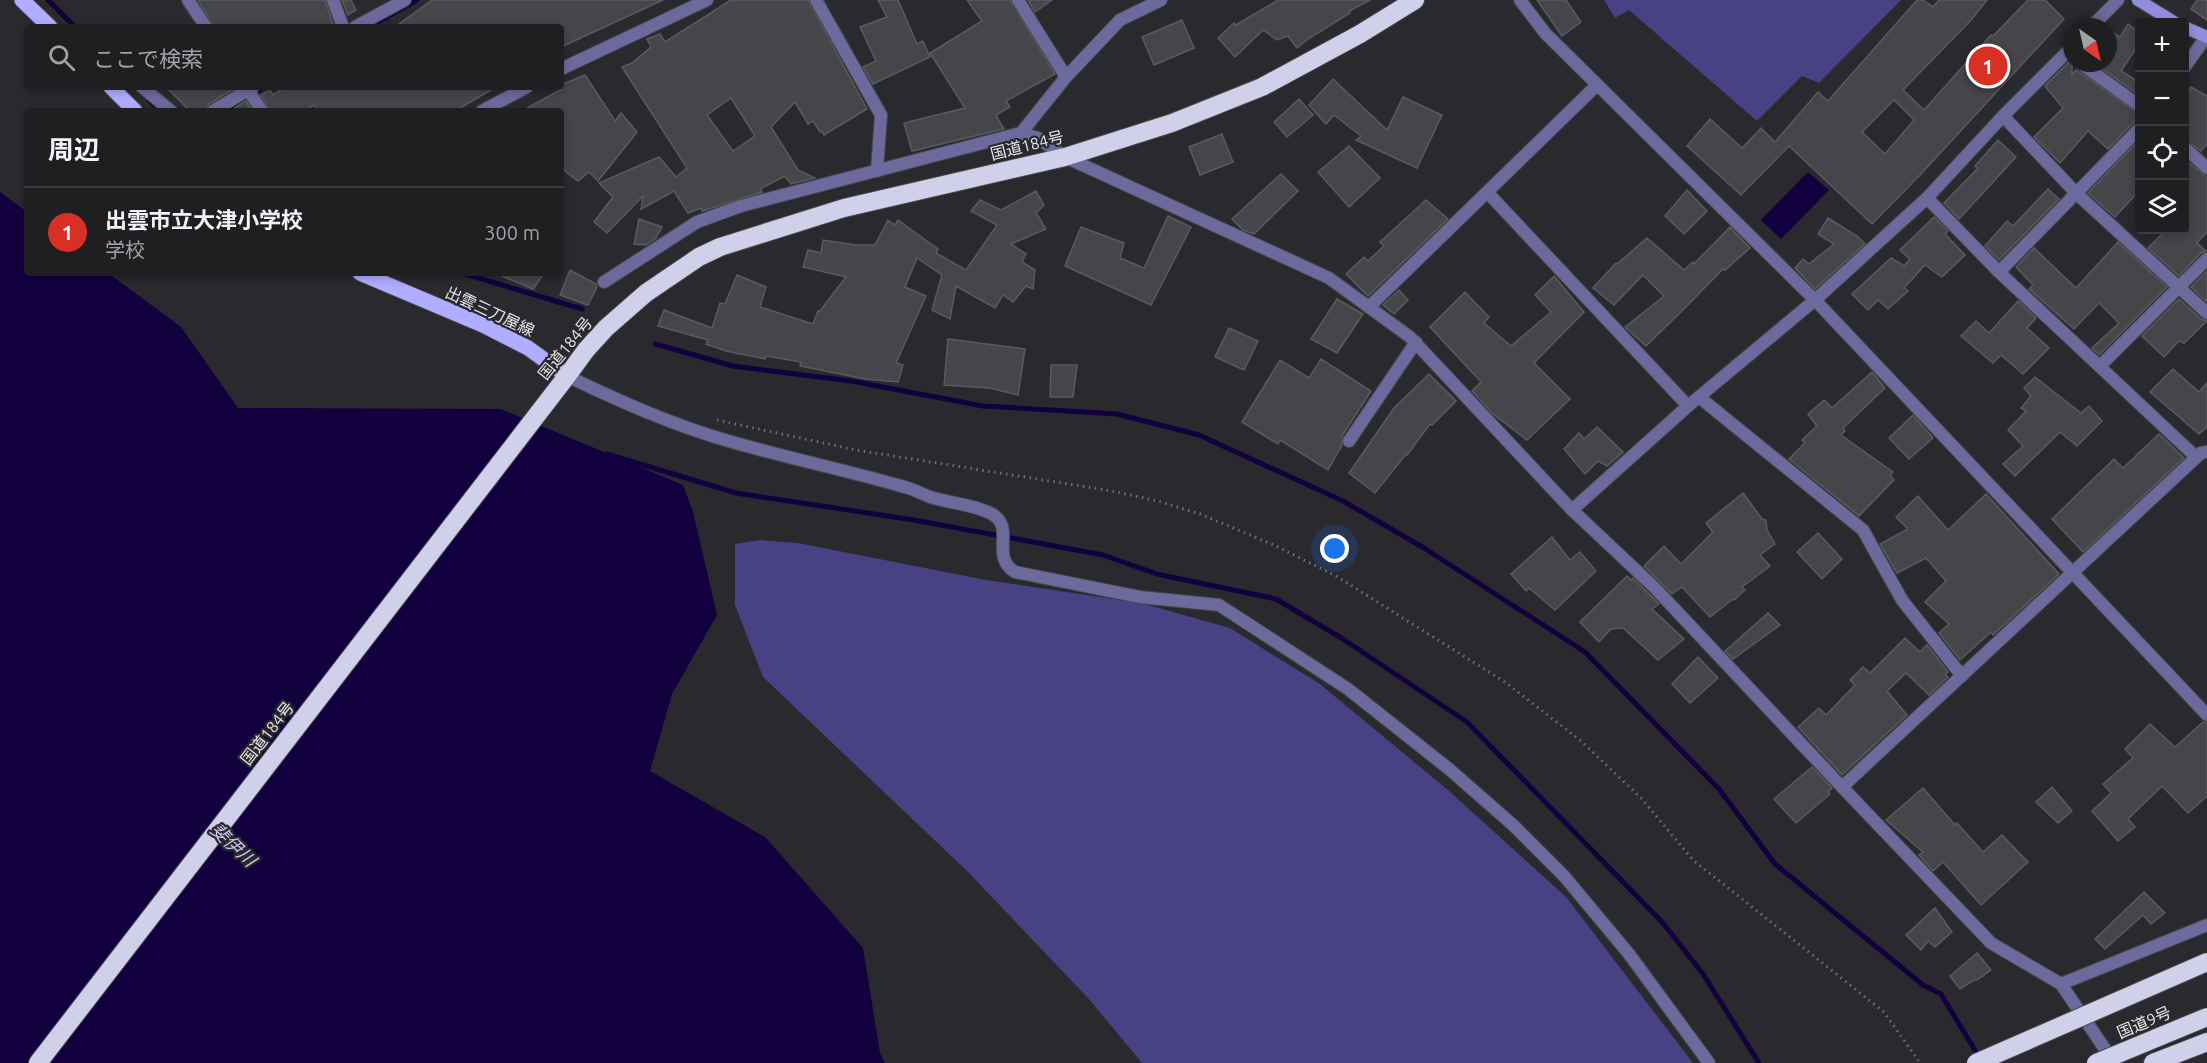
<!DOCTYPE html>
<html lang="ja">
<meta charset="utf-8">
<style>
:root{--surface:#1f1f22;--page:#27272a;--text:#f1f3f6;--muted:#a1a2a5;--line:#3c3d40;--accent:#d93025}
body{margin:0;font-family:Ubuntu,"Noto Sans JP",sans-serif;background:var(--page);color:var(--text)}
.controls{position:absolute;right:18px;top:18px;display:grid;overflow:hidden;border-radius:6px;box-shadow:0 3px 9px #0003}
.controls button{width:54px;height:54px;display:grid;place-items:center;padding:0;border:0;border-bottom:2px solid var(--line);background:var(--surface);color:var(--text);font:30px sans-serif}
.compass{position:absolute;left:2063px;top:18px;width:54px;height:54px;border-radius:50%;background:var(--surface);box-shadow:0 3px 9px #0003;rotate:146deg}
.you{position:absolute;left:1335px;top:549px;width:21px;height:21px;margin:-15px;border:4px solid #fff;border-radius:50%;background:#1a73e8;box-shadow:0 0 0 9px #1a73e833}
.badge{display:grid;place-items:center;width:39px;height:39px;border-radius:50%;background:var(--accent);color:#fff;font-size:20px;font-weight:700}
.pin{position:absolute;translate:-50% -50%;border:3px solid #fff;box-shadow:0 2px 6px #0006}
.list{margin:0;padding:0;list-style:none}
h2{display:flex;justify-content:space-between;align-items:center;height:78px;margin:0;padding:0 24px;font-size:26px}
h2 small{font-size:20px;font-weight:400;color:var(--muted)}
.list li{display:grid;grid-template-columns:39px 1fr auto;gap:18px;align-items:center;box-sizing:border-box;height:90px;padding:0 24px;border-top:2px solid var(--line)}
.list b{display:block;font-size:22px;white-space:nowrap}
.list p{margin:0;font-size:20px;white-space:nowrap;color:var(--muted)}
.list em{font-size:20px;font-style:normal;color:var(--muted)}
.icon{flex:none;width:33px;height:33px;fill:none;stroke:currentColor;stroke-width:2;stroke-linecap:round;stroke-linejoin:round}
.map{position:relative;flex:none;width:2207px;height:1063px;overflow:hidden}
.search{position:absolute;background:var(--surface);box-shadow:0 3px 9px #0003;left:24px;top:24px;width:540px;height:66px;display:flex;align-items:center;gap:15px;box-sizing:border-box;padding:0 21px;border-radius:6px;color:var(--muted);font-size:22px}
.panel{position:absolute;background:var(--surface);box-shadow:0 3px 9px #0003;left:24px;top:108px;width:540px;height:168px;border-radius:6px}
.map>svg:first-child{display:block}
</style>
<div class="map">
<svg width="2207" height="1063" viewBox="0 0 2207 1063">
<rect width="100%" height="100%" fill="#29292e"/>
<g fill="#484184">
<polygon points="1604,0 1901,0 1819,83 1802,76 1757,121 1629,10 1615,18"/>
<polygon points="760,540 798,543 986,580 1141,603 1230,628 1320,684 1449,791 1566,897 1693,1063 1142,1063 1088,998 968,872 763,677 735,605 735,544"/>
</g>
<g fill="#12003f">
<polygon points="1808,172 1829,190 1781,239 1761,220"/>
<polygon points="0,192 27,212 27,273 108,273 181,327 238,408 501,409 683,485 693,512 717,615 672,694 650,771 765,837 863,948 880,1053 885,1063 0,1063"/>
</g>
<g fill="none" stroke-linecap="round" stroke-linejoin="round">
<g stroke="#12003f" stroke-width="5">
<polyline points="48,0 75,27"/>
<polyline points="369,27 417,0"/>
<polyline points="253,93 264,87"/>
<polyline points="148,99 160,111"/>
<polyline points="228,111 237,102"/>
<polyline points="462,273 582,309"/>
<polyline points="655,344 733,366 851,381 983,406 1117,414 1199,435 1343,501 1424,548 1585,652 1719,789 1775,864 1923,985 1941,994 1979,1057"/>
<polyline points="607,454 736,493 914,520 1103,555 1157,574 1276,599 1343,639 1467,722 1663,923 1703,974 1759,1063"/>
</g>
</g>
<g fill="#45454a" stroke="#5a5a5f" stroke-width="1.5" fill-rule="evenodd">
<polygon points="198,0 325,0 333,24 327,27 214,27"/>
<polygon points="342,0 351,0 356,10 348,15"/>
<polygon points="432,0 663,0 561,47 561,27 395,27"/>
<path d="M731,0H808L867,109L824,135L822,131L820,132L813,121L808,124L795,102L771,127L798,170L815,178L791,184L785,176L760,189L762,192L702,211L701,208L688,213L674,191L641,209L643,196L607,233L594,222L613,197L599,183L659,157L676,177L687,168L622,67L632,63L651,47L647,39L660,34L665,42ZM731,98L755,136L733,151L707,115Z"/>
<polygon points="878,0 898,0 917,44 923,41 930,57 873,84 863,67 876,61 860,27 887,17"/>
<polygon points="967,0 1010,0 1055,74 1006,101 1010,107 996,115 1004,129 912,151 904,123 965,108 930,53 982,21"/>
<polygon points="1028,0 1052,0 1035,12"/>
<polygon points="1278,0 1370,0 1349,11 1350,13 1308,39 1297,48 1288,36 1277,40 1263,30 1235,57 1218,38 1234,23 1236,25"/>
<polygon points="1537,0 1566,0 1581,22 1562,36"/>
<path d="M1917,0H1923L1933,7L1939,0H1987L1972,19L1903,90L1924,110L1991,35L1993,36L2028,0H2045L2064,19L1920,175L1872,224L1789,146L1741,195L1687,146L1710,119L1742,148L1761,128L1775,142L1818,92L1828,101ZM1894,100L1914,120L1885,154L1862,132Z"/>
<polygon points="2197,0 2207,0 2207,20 2191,9"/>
<polygon points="1182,20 1194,48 1154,65 1142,37"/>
<polygon points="2128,24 2139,32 2139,44 2121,71 2139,82 2139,95 2094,63 2108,63 2108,29 2120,37"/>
<polygon points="2072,59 2072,75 2076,70 2139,114 2139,120 2134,122 2108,149 2088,131 2060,163 2034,137 2063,108 2045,86"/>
<polygon points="585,75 615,121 621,113 637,132 598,181 589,172 578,181 561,168 561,111 522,111 562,89 559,87 561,85"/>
<polygon points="1333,79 1387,130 1403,97 1442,115 1417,168 1356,140 1361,136 1334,115 1326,124 1309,105"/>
<polygon points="166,87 237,87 209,104 205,111 190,111"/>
<polygon points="286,87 496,87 455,111 318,111 314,105 303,111 270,111 261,95 270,90 273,95"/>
<polygon points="2191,87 2207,96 2207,144 2201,151 2184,139 2184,99"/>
<polygon points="1299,99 1313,115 1287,137 1274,122"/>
<polygon points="246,101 252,111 229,111"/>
<polygon points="1222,134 1233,162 1200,175 1189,147"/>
<polygon points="1998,140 2016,157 1959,219 1944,203 1978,168 1975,166"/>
<polygon points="2139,140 2139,191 2115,217 2088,193"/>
<polygon points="1349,146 1380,178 1349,207 1318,172"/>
<polygon points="2184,159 2207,177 2207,232 2197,243 2206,251 2201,253 2179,276 2148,248 2166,230 2184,230"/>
<polygon points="1281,174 1298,191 1254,234 1243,230 1232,219"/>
<polygon points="2048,189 2059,199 1999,260 1985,246 2007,221 2013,226"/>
<polygon points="1687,190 1707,211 1684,234 1665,216"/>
<polygon points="1036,191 1044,205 1036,213 1046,229 1011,244 1026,254 1022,262 1035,270 1033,289 1026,286 1013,302 1003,295 995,308 956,286 950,319 932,310 942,275 917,258 905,287 926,296 896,363 903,365 898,382 865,379 800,366 801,362 766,356 765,359 726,351 706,344 708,340 658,326 664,310 712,328 720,303 725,304 737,275 766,287 760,307 813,324 818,311 820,311 846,277 803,267 808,250 821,253 823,240 856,245 875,245 888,220 895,225 898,220 938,249 936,253 966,270 997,225 971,211 980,200 1001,210"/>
<polygon points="1426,200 1448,219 1368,296 1346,274 1364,257 1368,261 1384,246 1380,242"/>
<polygon points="1168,216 1191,227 1151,305 1065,266 1081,227 1124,243 1120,258 1144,268"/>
<polygon points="1934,217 1948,231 1945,234 1965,255 1942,277 1925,265 1904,288 1908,291 1888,309 1878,300 1868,310 1852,294 1891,258 1904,266 1910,259 1900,250"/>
<polygon points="1828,218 1857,236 1865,244 1815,289 1795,268 1803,259 1809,264 1834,244 1818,234"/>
<polygon points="639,219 662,227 656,238 646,245 634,244"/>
<polygon points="1730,227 1750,248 1725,270 1723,269 1681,312 1646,346 1625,327 1664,296 1643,275 1614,305 1593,288 1616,263 1617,264 1647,238 1684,270 1693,262 1694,264"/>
<polygon points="2118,242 2167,287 2099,355 2092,348 2119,323 2099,303 2074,329 2029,289 2033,285 2016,267 2034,248 2076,288"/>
<polygon points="570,270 596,284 597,287 588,305 560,295"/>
<polygon points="2207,271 2207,302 2191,287"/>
<polygon points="495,273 544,273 533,289"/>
<polygon points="1554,276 1584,312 1534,363 1570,399 1527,440 1493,414 1472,391 1481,382 1430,327 1465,292 1489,317 1484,323 1511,346 1551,312 1535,295"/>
<polygon points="1399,290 1408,300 1394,314 1383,305"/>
<polygon points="1337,299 1363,314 1337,353 1311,339"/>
<polygon points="2179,299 2201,319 2207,321 2184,343 2179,341 2164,357 2142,336"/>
<polygon points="2018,301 2036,318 2027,328 2049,348 2023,374 2001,355 1993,363 1961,336 1976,321 1989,333"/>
<polygon points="1229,328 1258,341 1244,370 1215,357"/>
<polygon points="948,339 1025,349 1018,395 990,388 944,385"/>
<polygon points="1321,359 1371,391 1342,436 1342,445 1328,470 1280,440 1278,444 1242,422 1280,360 1309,378"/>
<polygon points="1051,365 1077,365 1073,397 1050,397"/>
<polygon points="2173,369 2199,392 2207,383 2207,427 2199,434 2150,392"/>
<polygon points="1872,372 1885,388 1843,428 1845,431 1841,435 1893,472 1890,475 1894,480 1859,516 1789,459 1805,443 1802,440 1817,426 1808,414 1824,400 1832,408"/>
<polygon points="1429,374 1456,401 1432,425 1430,424 1407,455 1406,454 1375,493 1349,473 1394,408"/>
<polygon points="2035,377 2081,413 2089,406 2102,421 2077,446 2060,432 2015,476 2003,464 2023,446 2008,430 2026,411 2021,408 2031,396 2024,388"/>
<polygon points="1913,415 1933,438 1909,459 1889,438"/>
<polygon points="1597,427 1623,452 1607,466 1598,461 1585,474 1564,449 1579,433 1584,439"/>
<polygon points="2159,434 2184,458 2083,552 2052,519 2114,459 2123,468"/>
<polygon points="1743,493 1762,519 1766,520 1767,530 1775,544 1760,555 1770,566 1742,587 1745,590 1734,600 1733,599 1710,617 1682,587 1672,594 1644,566 1664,546 1681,564 1713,532 1706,523"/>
<polygon points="1986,494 2059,574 1993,635 1991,632 1960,660 1939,633 1949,624 1925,602 1946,581 1926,558 1897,573 1880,544 1908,529 1896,517 1918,496 1948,530"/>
<polygon points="1818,533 1842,559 1822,579 1797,552"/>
<polygon points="1552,537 1570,560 1580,552 1596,571 1555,610 1529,588 1526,591 1511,574"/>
<polygon points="1627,576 1631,580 1633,578 1659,604 1652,609 1684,639 1658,660 1623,628 1611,629 1599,642 1580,622"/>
<polygon points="1768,613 1780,625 1733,659 1725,651"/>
<polygon points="1905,638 1920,652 1927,645 1948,672 1945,674 1948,677 1929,695 1906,673 1887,691 1907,715 1842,775 1798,727 1819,708 1826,715 1855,685 1850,680 1863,667 1870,673"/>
<polygon points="1698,657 1718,678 1690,703 1672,684"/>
<polygon points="2203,722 2207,723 2207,796 2188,813 2162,786 2128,819 2135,827 2118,841 2092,811 2111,793 2103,784 2133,758 2125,749 2150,724 2175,747"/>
<polygon points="1812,767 1832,788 1828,792 1830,794 1796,823 1774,799"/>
<polygon points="2052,787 2072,811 2058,823 2036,802"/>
<polygon points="1923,788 1955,825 1957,823 1983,852 2002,835 2028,862 1981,905 1943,862 1933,871 1919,855 1923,852 1886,820"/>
<polygon points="2144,892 2165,913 2151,924 2143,915 2105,949 2095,939"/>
<polygon points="1935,908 1952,932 1935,947 1928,941 1921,950 1906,935"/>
<polygon points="1977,953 1991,970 1977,980 1974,980 1960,989 1950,976"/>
</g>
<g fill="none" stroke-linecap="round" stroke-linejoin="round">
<g stroke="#47474c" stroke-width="14">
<g id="street">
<polyline points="188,0 206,27"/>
<polyline points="333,0 343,27"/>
<polyline points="816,0 881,115 877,171"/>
<polyline points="1018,0 1066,77"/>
<polyline points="1161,0 1120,20 1066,77 1021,133 1038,138 1065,157 1329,278 1410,337 1572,510 1654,587 1842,787 1991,943 2061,984 2113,1061"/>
<polyline points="1520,0 1545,33 1815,300 2207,715"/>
<polyline points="355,27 405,0"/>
<polyline points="2091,27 2118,0"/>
<polyline points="2080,63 2140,106"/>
<polyline points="2184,68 2206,37"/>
<polyline points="561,69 707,0"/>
<polyline points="142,87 171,111"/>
<polyline points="246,87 262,111"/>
<polyline points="213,111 253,87"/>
<polyline points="482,111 527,87"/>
<polyline points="2003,116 2077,194 2207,313"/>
<polyline points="2184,147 2207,168"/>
<polyline points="1487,192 1688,406"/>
<polyline points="1927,198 1999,272 2196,457"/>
<polyline points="1999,272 2140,128"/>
<polyline points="604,282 697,222 741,206 1021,133"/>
<polyline points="1369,307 1597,85"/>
<polyline points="2100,366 2207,259"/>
<path d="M567,376C621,402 675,426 732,442C788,458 845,470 901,486C911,488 920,493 930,497C949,503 970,504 988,512C1019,525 988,555 1015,572L1140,597L1219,605L1348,689L1449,769L1513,825L1564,876L1629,954L1709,1063"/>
<polyline points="1699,397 1863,530 1902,600 1962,676"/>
<polyline points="1349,441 1416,342"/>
<polyline points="1572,510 1688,406 1815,300 1927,198 2003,116 2072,47"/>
<polyline points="1842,787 2201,453 2207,452"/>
<polyline points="2061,984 2207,925"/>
</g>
</g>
<g stroke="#47474c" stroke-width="14">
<g id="secondary">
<polyline points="2138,0 2174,22"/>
<polyline points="2184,27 2207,37"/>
</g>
</g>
<g stroke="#47474c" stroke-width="17">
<g id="primary">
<polyline points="22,0 50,27"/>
<polyline points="111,87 135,111"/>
<polyline points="360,273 483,325 528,348 567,376"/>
</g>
</g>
<g stroke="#47474c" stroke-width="20">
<g id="highway">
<polyline points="38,1063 567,376 586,350 606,328 646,293 699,257 720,247 844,208 1065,157 1172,123 1262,87 1360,34 1415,0"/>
<polyline points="2153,1063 2207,1042"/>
</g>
</g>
<polyline stroke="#717175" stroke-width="3" stroke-dasharray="1.5 4.5" stroke-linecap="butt" points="717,420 856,450 1112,491 1158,501 1200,514 1274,545 1336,576 1505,682 1581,741 1641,798 1693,860 1884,1012 1920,1063"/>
<use href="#street" stroke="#6c6a9c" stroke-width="12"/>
<use href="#secondary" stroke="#918ddd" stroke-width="12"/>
<use href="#primary" stroke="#b0acff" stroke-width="15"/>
<use href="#highway" stroke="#d0d0ea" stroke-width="18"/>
<g stroke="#47474c" stroke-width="20" stroke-linecap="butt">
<g id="highway-bridge">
<polyline points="1976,1063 2207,962"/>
<polyline points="2096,1063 2207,1017"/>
</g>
</g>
<use href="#highway-bridge" stroke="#d0d0ea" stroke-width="18"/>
</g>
<g text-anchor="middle" stroke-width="4.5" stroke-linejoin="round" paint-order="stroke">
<g font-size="16" fill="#e6e6e9" stroke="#29292e">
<text transform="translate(1027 145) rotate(-14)" y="6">国道184号</text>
<text transform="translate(490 311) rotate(25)" y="6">出雲三刀屋線</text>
<text transform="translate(565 348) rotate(-51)" y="6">国道184号</text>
<text transform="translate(267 733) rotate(-52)" y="6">国道184号</text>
<text transform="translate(2144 1022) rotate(-23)" y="6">国道9号</text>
</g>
<g font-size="18" font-style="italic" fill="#c8c8f1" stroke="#29292e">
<text transform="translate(233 845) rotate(43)" y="6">斐伊川</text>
</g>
</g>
</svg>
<div class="controls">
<button>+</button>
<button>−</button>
<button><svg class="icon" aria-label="locate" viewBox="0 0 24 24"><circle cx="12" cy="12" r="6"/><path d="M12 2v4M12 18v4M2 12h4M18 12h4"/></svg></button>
<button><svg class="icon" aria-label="layers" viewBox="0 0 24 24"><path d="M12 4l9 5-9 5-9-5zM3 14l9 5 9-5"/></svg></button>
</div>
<svg class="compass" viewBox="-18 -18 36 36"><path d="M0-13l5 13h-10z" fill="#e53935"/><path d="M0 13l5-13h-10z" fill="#a1a2a5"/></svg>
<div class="you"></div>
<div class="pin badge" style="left:1988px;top:66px">1</div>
<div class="search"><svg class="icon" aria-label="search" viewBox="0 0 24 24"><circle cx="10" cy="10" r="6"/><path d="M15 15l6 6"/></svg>ここで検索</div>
<section class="panel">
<h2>周辺<small></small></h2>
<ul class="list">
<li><span class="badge">1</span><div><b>出雲市立大津小学校</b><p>学校</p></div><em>300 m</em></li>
</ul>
</section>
</div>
